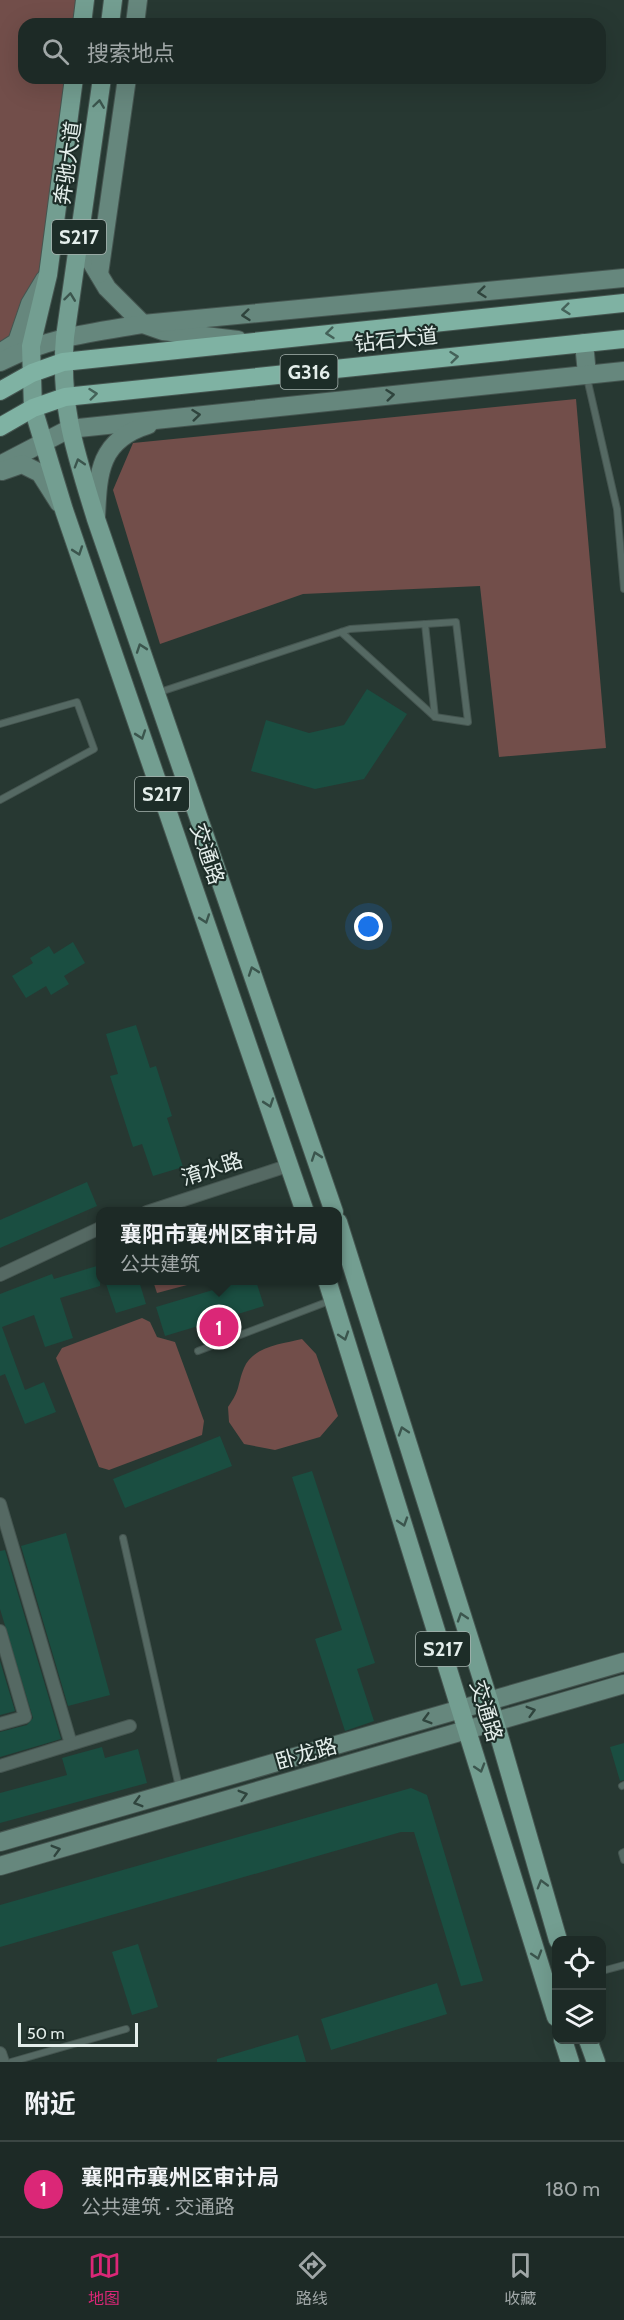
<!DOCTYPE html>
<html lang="zh">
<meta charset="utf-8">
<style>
:root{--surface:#1d2a26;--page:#2a3632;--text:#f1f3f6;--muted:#a0a7a7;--line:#3b4643;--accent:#db2777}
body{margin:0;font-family:Cabin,"Noto Sans SC",sans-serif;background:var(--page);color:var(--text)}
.controls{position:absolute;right:18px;bottom:18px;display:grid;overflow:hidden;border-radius:12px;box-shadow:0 6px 24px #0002}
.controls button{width:54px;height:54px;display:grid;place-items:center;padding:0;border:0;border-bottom:2px solid var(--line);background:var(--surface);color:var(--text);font:30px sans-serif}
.scale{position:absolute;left:18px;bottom:15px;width:120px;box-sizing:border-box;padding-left:6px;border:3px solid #e4eeeb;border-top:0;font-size:16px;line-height:21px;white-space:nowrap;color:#e4eeeb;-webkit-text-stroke:4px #1d2d28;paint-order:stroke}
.you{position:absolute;left:369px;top:927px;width:21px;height:21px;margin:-15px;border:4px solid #fff;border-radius:50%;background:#1a73e8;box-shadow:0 0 0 9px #1a73e833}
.badge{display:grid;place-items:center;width:39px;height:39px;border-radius:50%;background:var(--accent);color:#fff;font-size:20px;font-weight:700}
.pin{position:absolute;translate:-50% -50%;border:3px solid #fff;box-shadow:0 2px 6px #0006}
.popup{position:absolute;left:96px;top:1207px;width:246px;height:78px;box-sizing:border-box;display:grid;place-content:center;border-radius:12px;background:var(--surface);filter:drop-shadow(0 2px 4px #0005);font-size:20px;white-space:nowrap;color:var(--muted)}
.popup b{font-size:22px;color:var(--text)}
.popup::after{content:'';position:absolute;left:50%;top:100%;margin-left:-12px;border:12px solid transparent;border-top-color:var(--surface)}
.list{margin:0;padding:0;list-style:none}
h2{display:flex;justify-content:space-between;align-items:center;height:78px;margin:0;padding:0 24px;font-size:26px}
h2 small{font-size:20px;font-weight:400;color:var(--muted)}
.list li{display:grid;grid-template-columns:39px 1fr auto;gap:18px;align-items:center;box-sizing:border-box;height:96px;padding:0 24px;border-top:2px solid var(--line)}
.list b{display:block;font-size:22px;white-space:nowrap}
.list p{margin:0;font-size:20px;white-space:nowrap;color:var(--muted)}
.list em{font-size:20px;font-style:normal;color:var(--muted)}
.icon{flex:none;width:33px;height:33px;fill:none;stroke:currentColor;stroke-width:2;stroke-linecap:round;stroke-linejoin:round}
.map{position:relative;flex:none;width:624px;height:2062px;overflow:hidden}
.search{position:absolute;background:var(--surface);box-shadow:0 6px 24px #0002;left:18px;right:18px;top:18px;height:66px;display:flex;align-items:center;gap:15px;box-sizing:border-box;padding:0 21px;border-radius:18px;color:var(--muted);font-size:22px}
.sheet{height:174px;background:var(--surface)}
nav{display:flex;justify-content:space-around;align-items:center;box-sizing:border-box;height:84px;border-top:2px solid var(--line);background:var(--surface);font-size:16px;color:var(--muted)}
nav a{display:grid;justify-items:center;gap:3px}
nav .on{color:var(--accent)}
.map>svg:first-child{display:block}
</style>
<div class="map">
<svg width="624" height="2062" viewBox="0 0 624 2062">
<rect width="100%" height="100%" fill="#273832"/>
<g fill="#724e4a">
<polygon points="0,0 85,0 82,24 24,24 24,78 74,78 48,275 0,354"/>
<polygon points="576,399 606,748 499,757 480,586 303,594 160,644 113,490 133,443"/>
<polygon points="153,1281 153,1280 202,1281 157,1293"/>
<polygon points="142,1318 150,1322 157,1337 175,1342 204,1421 202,1435 109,1470 99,1467 56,1358 62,1348"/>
<path d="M302,1339L316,1354L338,1416L320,1437L275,1450L244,1444L229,1422L228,1407C241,1389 237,1385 244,1368C253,1346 282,1344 302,1339Z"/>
</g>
<g fill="#1a4e41">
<polygon points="367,689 407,714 364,779 315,789 251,771 266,720 309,733 344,725"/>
<polygon points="73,942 85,963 64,976 69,984 51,995 46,986 26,998 12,976 33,963 30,958 49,946 54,954"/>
<polygon points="136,1025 150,1068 156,1066 172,1116 167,1118 183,1167 153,1176 142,1144 133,1147 110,1076 118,1074 106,1034"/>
<polygon points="87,1182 97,1206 0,1248 0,1220"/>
<polygon points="100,1265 100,1286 60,1298 73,1338 45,1347 34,1315 2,1327 25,1390 44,1382 56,1412 25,1424 5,1374 0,1376 0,1294 52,1274 54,1279"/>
<polygon points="105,1281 139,1281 146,1304 116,1313"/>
<polygon points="243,1281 256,1281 264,1306 165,1336 156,1307"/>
<polygon points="220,1436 232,1466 125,1508 113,1479"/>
<polygon points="312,1471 375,1663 357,1669 374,1721 345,1731 315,1639 342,1630 292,1477"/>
<polygon points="66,1533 110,1695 68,1706 21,1546"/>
<polygon points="5,1550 61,1739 0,1757 0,1732 27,1725 33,1718 0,1609 0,1551"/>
<polygon points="0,1661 15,1711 0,1715"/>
<polygon points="624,1743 624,1780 620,1781 610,1747"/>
<polygon points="102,1747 105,1758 138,1749 147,1783 0,1823 0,1793 67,1775 62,1758"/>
<polygon points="411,1788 427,1795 483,1981 461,1986 414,1832 401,1832 0,1947 0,1905"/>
<polygon points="138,1944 158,2007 132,2015 112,1952"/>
<polygon points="437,1983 447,2014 331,2050 321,2019"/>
<polygon points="298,2035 306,2062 217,2062 217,2059"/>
</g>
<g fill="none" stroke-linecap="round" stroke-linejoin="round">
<g stroke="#455550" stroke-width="8">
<g id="lane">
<polyline points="587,378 617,509 624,589"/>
<polyline points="425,624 435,717"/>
<polyline points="157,693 350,629 456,622 468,722 435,717 341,632"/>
<polyline points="0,724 77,702 94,749 0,800"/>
<polyline points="198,1351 332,1300"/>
<polyline points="123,1538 179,1787"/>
<polyline points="622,1786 624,1785"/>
<polyline points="624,1852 622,1853 624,1860"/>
<polyline points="602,1971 624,1965"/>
<polyline points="11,2062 126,2029"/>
</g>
</g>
<g stroke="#455550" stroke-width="14">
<g id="street">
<polyline points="147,1212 290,1165"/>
<polyline points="0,1275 100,1228"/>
<polyline points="0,1504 71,1744"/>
<polyline points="0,1631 25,1717 0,1724"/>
<polyline points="0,1766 130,1726"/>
<polyline points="0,2053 3,2062"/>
</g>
</g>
<g stroke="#455550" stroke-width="20">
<g id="secondary">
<polyline points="135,24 138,0"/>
<polyline points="84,229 86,253 107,288 143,324 163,331 238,340"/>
<polyline points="99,274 127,78"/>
<polyline points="584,343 587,374"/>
<polyline points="0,353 17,342 30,304 45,279"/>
<path d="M0,362C49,337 90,333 143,324L624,278"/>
<polyline points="0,465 69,429 624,371"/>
<polyline points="2,471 22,464 40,473 59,503"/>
<path d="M96,517C98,473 99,440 148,425"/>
<polyline points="0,1842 624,1662"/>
<polyline points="0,1866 624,1684"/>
</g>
</g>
<g stroke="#455550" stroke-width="20">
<g id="primary">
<polyline points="82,24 85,0"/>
<polyline points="110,24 113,0"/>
<polyline points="74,78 48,275 31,346 33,408 64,510 305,1212"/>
<path d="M102,78L65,337C59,406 76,454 96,519L334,1212"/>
<polyline points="338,1222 489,1701 558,1940"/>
<polyline points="327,1280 556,2017"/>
<polyline points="563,2040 570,2062"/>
<polyline points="588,2040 596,2062"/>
</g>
</g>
<g stroke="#455550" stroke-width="20">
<g id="highway">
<polyline points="0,391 32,373 63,362 624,303"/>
<polyline points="0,427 33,408 65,397 624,339"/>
</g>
</g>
<use href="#lane" stroke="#556963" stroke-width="6"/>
<use href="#street" stroke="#556963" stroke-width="12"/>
<use href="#secondary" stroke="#66877d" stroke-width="18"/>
<use href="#primary" stroke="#739e91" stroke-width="18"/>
<use href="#highway" stroke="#7fb2a3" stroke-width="18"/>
</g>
<defs><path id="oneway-chevron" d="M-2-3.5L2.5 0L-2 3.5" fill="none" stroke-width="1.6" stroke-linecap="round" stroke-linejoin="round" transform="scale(1.5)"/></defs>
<g stroke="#3b554d">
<use href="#oneway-chevron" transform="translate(99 104) rotate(-82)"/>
<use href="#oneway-chevron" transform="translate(70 297) rotate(-83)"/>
<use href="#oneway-chevron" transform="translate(79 463) rotate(-107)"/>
<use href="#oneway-chevron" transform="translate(78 551) rotate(71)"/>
<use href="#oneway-chevron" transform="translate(141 648) rotate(-109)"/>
<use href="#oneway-chevron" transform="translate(141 735) rotate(71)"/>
<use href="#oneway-chevron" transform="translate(205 919) rotate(71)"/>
<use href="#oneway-chevron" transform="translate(253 971) rotate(-109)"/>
<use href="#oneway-chevron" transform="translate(269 1103) rotate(71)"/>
<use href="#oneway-chevron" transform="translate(316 1156) rotate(-109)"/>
<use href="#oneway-chevron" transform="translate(344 1336) rotate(72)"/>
<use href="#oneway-chevron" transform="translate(403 1431) rotate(-108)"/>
<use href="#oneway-chevron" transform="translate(403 1522) rotate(72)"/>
<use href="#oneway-chevron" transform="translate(462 1617) rotate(-108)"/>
<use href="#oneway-chevron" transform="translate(480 1768) rotate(73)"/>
<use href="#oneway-chevron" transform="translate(542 1884) rotate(-106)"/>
<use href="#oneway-chevron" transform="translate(537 1955) rotate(73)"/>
</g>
<g stroke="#2f443d">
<use href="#oneway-chevron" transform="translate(482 292) rotate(174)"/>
<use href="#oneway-chevron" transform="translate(246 315) rotate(174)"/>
<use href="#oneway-chevron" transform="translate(390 395) rotate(-6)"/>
<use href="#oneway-chevron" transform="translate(196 415) rotate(-6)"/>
<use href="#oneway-chevron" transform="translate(531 1711) rotate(-16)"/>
<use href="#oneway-chevron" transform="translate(427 1719) rotate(164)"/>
<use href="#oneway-chevron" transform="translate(243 1795) rotate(-16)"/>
<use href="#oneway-chevron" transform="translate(138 1802) rotate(164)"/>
<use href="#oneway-chevron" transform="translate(56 1850) rotate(-16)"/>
</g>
<g stroke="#446259">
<use href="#oneway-chevron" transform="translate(566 309) rotate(174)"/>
<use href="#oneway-chevron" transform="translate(330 333) rotate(174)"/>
<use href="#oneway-chevron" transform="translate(454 357) rotate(-6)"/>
<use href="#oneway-chevron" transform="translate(93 394) rotate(-6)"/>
</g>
<g text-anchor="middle" stroke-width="4.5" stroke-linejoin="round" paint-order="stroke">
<g fill="#1d2d28" stroke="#a8b4b0" stroke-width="1.5">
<rect x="52" y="220" width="54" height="34" rx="4.5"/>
<rect x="280.5" y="355" width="57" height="34" rx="4.5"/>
<rect x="135" y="777" width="54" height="34" rx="4.5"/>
<rect x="416" y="1632" width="54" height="34" rx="4.5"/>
</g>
<g font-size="20" font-weight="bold" fill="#e4eeeb">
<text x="79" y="244">S217</text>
<text x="309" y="379">G316</text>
<text x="162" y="801">S217</text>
<text x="443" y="1656">S217</text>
</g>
<g font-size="21" fill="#e4eeeb" stroke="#1d2d28">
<text transform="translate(68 163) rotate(-82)" y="7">奔驰大道</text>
<text transform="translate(396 340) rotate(-6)" y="7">钻石大道</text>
<text transform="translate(207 854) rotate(71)" y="7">交通路</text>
<text transform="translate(212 1169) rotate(-18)" y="7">淯水路</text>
<text transform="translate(486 1711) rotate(73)" y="7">交通路</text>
<text transform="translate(306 1754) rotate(-16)" y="7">卧龙路</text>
</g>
</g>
</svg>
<div class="controls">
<button><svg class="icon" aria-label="locate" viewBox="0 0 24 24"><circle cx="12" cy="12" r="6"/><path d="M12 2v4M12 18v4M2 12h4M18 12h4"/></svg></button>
<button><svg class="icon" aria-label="layers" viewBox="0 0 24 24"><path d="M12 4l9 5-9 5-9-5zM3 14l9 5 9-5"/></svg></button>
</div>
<div class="scale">50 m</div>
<div class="you"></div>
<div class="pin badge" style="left:219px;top:1327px">1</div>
<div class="popup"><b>襄阳市襄州区审计局</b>公共建筑</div>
<div class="search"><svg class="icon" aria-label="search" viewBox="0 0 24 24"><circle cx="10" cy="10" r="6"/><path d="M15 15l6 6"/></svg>搜索地点</div>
</div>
<section class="sheet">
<h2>附近<small></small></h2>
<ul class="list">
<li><span class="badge">1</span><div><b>襄阳市襄州区审计局</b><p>公共建筑 · 交通路</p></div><em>180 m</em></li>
</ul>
</section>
<nav>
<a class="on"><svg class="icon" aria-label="map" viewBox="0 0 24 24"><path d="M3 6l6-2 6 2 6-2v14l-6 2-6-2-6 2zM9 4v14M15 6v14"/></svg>地图</a>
<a><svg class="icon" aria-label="directions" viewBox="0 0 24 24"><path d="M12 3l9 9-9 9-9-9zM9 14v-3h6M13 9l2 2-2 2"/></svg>路线</a>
<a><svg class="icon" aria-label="saved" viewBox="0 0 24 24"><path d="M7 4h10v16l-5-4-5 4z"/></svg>收藏</a>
</nav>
